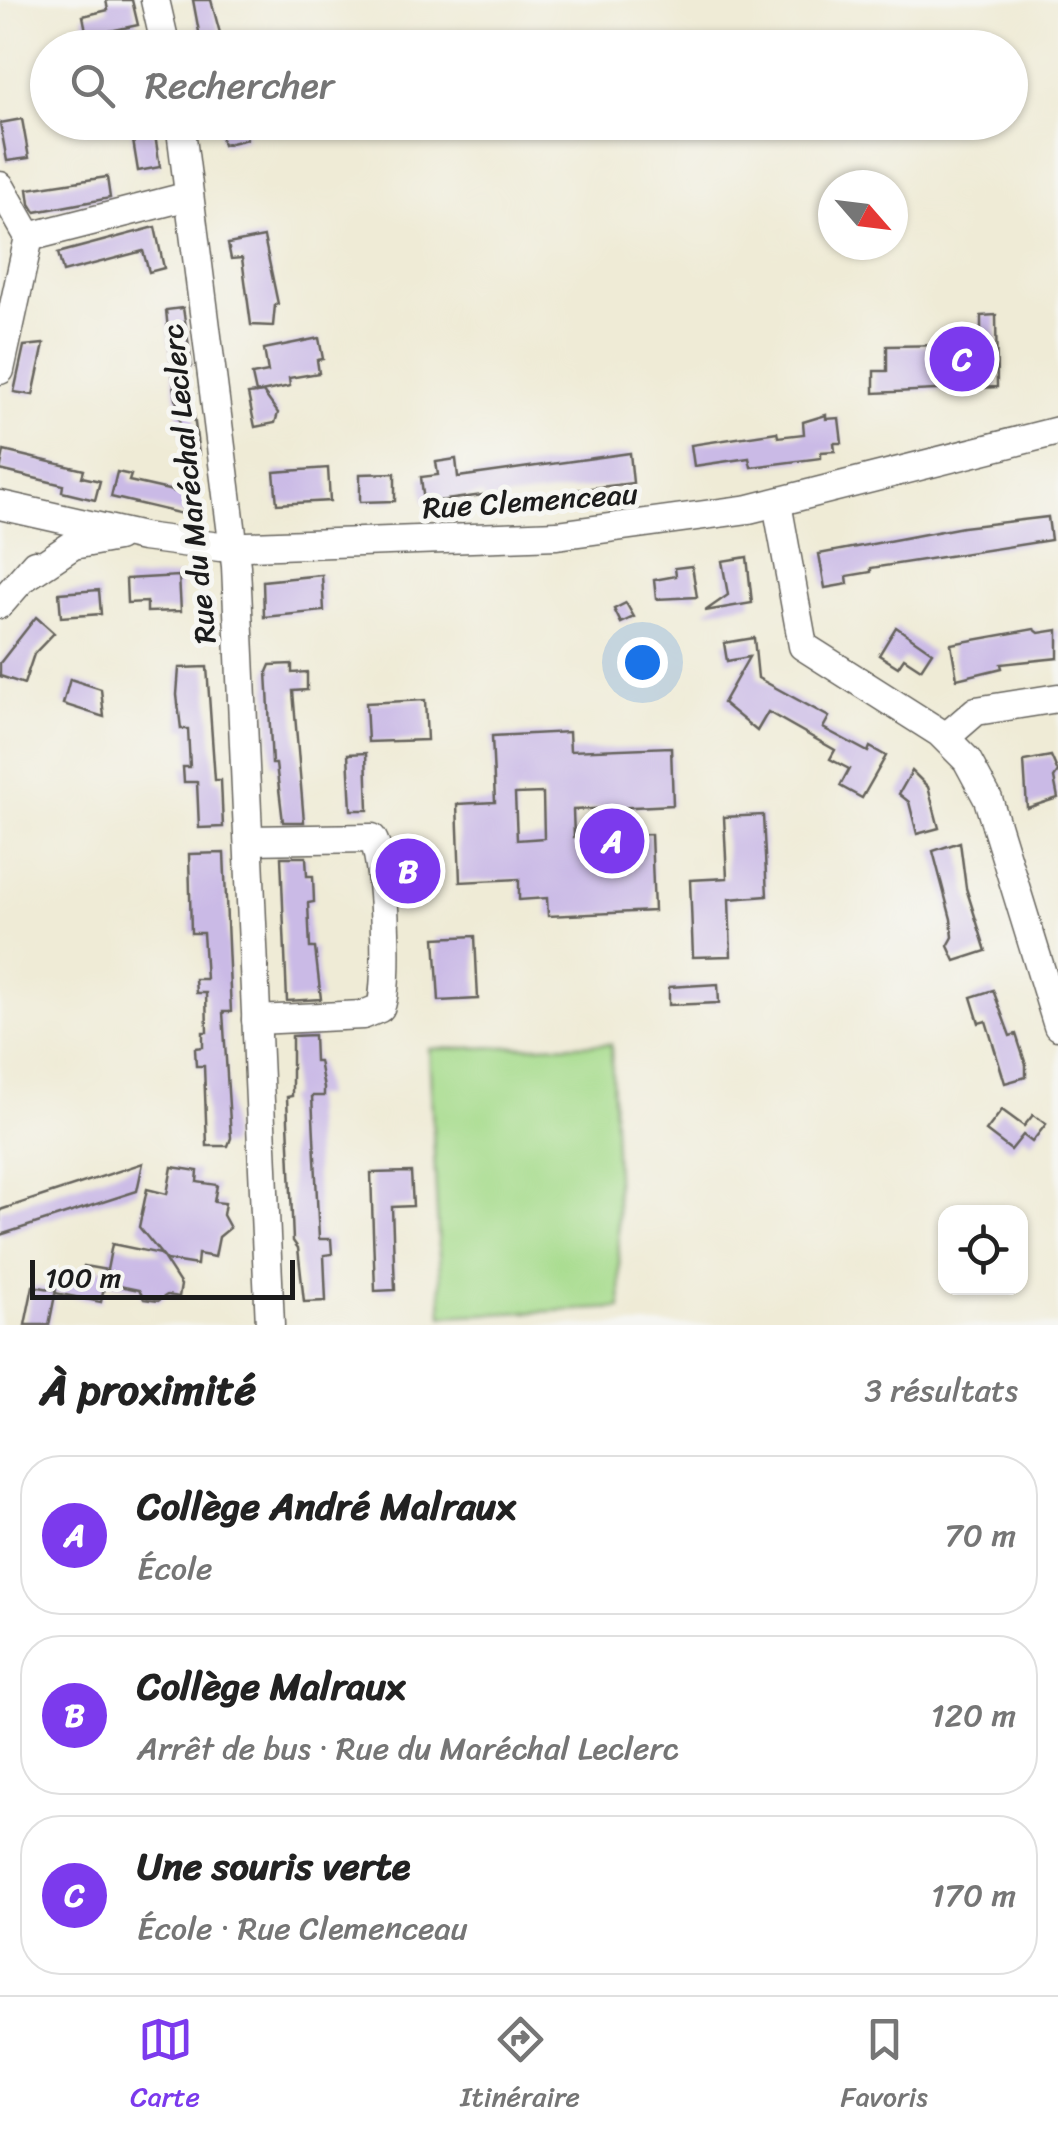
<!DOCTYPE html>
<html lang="fr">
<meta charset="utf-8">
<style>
:root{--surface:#fff;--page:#f2f2f2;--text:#222;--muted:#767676;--line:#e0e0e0;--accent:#7c3aed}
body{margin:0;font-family:Sriracha,sans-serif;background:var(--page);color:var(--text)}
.controls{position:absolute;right:30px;bottom:30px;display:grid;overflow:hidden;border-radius:20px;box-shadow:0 2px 8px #0004}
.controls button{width:90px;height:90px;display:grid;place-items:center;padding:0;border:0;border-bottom:2px solid var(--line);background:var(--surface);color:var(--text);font:50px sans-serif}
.compass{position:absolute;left:818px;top:170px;width:90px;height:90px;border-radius:50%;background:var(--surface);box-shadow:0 2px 8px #0004;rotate:118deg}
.scale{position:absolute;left:30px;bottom:25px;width:265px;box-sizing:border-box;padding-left:10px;border:5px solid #1c1c1c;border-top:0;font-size:28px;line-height:35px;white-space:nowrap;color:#1c1c1c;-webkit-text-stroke:8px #f6f6f2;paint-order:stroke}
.you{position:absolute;left:642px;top:662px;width:35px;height:35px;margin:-25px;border:8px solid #fff;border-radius:50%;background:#1a73e8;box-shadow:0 0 0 15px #1a73e833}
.badge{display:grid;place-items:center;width:65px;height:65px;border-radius:50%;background:var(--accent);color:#fff;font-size:32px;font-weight:700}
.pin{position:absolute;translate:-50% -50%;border:5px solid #fff;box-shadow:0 2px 10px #0006}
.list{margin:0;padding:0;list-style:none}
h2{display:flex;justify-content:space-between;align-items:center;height:130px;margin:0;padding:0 40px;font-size:42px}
h2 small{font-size:32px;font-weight:400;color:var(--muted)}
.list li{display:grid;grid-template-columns:65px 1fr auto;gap:30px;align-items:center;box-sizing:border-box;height:160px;margin:0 20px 20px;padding:0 20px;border:2px solid var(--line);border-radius:40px}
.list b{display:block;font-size:38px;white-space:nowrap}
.list p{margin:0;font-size:32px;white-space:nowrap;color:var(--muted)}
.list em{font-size:32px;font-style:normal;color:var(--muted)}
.icon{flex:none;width:55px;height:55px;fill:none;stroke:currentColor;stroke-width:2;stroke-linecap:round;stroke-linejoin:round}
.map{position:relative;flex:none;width:1058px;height:1325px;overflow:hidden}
.search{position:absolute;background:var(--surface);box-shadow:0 2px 8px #0004;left:30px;right:30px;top:30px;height:110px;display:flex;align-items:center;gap:25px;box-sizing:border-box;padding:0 35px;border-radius:55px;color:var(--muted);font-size:38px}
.sheet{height:670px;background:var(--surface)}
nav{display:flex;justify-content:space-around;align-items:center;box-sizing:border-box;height:140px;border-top:2px solid var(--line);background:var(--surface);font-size:28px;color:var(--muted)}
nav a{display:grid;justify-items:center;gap:5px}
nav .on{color:var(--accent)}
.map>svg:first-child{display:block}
</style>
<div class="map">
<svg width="1058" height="1325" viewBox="0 0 1058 1325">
<rect width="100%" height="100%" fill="#f6f6f2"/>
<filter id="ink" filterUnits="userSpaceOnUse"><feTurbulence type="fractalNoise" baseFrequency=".01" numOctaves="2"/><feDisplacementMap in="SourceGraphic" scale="20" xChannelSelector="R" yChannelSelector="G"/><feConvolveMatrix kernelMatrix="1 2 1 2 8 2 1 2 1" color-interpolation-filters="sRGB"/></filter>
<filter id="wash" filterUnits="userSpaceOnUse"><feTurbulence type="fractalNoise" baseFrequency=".0048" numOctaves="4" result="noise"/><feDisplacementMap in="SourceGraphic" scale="40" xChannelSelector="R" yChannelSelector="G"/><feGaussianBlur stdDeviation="2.25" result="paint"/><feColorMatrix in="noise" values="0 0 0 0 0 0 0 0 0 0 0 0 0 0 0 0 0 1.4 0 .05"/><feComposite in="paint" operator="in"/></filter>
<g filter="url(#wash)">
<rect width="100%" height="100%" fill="#efebd6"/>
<polygon fill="#a7dc8d" stroke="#627c54" stroke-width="2.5" points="611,1044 621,1308 442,1316 429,1049"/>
<g id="blocks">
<g fill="#cabae6" fill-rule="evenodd">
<polygon points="106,0 132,0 138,25 87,36 83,16 108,10"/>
<polygon points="193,0 211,0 224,48 202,48"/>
<polygon points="22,119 29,158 7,161 0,123"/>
<polygon points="130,122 153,122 160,167 138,171"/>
<polygon points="217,122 242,122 247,139 223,145"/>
<polygon points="107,177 110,198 35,212 30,204 28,189"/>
<polygon points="155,227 164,268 149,272 143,251 63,272 58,253"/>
<polygon points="264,237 278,304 275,305 273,326 251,325 242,258 231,259 228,244"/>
<polygon points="183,308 192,366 188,367 199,455 184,455 172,370 166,310"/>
<polygon points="996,315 997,387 874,393 874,371 887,371 887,346 951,345 951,330 981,330 981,316"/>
<polygon points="319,338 323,359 317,360 319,373 289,378 290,386 256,393 252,375 268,372 264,349"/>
<polygon points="44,344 33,395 14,392 24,346"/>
<polygon points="263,392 278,413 275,423 255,427 248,394"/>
<polygon points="826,415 826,419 839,418 842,443 834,443 835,451 821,452 821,458 751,467 749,458 694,466 691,445 777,432 778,437 804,434 803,422"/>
<polygon points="4,451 84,470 82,477 100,481 95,500 62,492 63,485 0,470"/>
<polygon points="630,453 633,483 484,501 483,495 424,503 421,477 438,475 436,462 456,459 458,477"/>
<polygon points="328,468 330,501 277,504 274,472"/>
<polygon points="117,472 131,475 129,481 195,496 191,516 111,497"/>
<polygon points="395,473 395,501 360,502 360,474"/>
<polygon points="1048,517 1051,540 871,568 871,572 847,576 848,584 825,588 819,554 963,527"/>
<polygon points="747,557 752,603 705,611 728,595 722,561"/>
<polygon points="692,566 697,597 656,599 654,580 676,576 675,568"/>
<polygon points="322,575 324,611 264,617 263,581"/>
<polygon points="179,576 181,611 147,612 147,602 127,603 126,579"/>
<polygon points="99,590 101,614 61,617 59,593"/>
<polygon points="626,603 634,617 621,623 614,609"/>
<polygon points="36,617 54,633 34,654 24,684 0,676 0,663"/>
<polygon points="896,627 932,652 921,669 904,658 898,667 879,655"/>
<polygon points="1034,629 1039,633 1058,630 1058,658 1001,664 1002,668 957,679 951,644"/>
<polygon points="754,638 758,678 829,717 823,728 868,752 870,747 886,756 862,798 840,786 849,769 830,759 835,750 768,712 757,731 723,703 749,657 727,661 724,643"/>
<polygon points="292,664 292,673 307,672 307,690 293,691 304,822 283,822 276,764 272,764 267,672 270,665"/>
<polygon points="207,667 215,780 221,780 223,827 199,828 197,782 184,782 183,767 190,767 188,729 181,729 177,695 179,668"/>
<polygon points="70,679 101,689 104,717 63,704"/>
<polygon points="425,700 427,740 368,742 366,703"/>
<path d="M569,732L570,751L671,747L673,805L573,810L574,837L651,834L654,911L548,916L547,898L519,900V879L460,882L457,804L495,802L492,736ZM543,793L544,838L517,840L515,794Z"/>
<polygon points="366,753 368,810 351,810 348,754"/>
<polygon points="1051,756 1058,772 1054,778 1058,798 1027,808 1024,761"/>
<polygon points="912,771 928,787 939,828 917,834 909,802 899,794"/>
<polygon points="763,815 767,896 729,899 731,956 693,957 690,880 727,878 724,817"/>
<polygon points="960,842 966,888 986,951 955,961 948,946 953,937 951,919 933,851"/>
<polygon points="224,853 231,1012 223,1012 231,1138 228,1146 207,1146 204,1066 196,1066 195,1048 203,1047 203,1032 207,1032 206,993 196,993 195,979 206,979 203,933 191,933 189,854"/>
<polygon points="281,857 306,857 307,876 313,876 314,902 308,903 310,948 315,948 321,999 287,1001"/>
<polygon points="475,936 478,999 439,1001 435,938"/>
<polygon points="718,984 719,1003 669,1005 669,987"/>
<polygon points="993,990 1010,1036 1016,1034 1026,1065 1026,1077 1005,1083 986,1021 979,1023 971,997"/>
<polygon points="314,1035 315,1061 319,1061 324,1088 324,1096 312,1096 319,1239 331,1239 332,1254 324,1255 326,1301 304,1302 298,1248 293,1241 287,1097 292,1096 292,1036"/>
<polygon points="1002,1110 1024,1126 1033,1115 1046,1124 1032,1142 1023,1135 1011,1150 986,1131"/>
<polygon points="143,1163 137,1191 0,1235 0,1210"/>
<polygon points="172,1167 198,1171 197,1182 217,1185 214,1202 225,1203 223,1215 230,1228 219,1237 215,1257 198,1254 197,1265 166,1260 139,1227 147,1189 167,1194"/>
<polygon points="411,1172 413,1206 392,1207 395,1290 375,1291 371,1173"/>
<polygon points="112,1244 161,1254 181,1285 179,1297 167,1295 158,1301 144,1299 139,1290 105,1283 101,1302 55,1293 58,1276 81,1281 84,1266 107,1270"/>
<polygon points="33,1286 56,1290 49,1325 25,1325"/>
</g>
</g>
</g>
<g filter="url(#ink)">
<use href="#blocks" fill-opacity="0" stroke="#66645d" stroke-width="2.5"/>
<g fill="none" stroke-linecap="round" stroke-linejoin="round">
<g stroke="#66645d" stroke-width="31">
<g id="minor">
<polyline points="155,0 166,48"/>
<polyline points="180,122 236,566 270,1325"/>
<polyline points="0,186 29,237 0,370"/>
<polyline points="29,237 189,196"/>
<polyline points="777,503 803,646 940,733 967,760 988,799 1058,1026"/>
<polyline points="0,505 143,537 220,547 557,535 749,509 1058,431"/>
<polyline points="25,577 73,545 117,537"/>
<polyline points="0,604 35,564"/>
<polyline points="946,737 976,711 1058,698"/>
<path d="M249,840L372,838C385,851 390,991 380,1008L363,1015L256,1020"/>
</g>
</g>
<use href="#minor" stroke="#fff" stroke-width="28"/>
</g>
</g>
<g text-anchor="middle" stroke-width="10" stroke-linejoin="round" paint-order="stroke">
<g font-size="30" fill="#1c1c1c" stroke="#f6f6f2">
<text transform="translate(189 484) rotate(-96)" y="10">Rue du Maréchal Leclerc</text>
<text transform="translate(530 501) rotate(-4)" y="10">Rue Clemenceau</text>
</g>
</g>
</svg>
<div class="controls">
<button><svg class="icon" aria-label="locate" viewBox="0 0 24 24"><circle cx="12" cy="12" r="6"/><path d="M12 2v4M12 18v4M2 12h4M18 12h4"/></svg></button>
</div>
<svg class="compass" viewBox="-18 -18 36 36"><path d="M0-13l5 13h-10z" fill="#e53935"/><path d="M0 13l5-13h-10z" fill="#767676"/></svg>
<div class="scale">100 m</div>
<div class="you"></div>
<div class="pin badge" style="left:612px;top:841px">A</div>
<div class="pin badge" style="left:408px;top:871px">B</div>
<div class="pin badge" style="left:962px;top:359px">C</div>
<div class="search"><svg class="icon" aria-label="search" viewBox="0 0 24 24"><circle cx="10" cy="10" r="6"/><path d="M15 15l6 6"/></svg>Rechercher</div>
</div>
<section class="sheet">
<h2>À proximité<small>3 résultats</small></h2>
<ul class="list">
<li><span class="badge">A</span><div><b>Collège André Malraux</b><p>École</p></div><em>70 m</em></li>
<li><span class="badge">B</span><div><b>Collège Malraux</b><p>Arrêt de bus · Rue du Maréchal Leclerc</p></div><em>120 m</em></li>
<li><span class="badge">C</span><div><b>Une souris verte</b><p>École · Rue Clemenceau</p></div><em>170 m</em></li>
</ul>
</section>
<nav>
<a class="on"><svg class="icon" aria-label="map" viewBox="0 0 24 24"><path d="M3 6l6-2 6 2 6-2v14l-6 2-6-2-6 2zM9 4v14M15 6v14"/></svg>Carte</a>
<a><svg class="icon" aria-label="directions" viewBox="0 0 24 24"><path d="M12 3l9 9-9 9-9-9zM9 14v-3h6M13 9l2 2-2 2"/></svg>Itinéraire</a>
<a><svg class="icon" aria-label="saved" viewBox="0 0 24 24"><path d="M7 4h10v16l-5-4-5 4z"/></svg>Favoris</a>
</nav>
